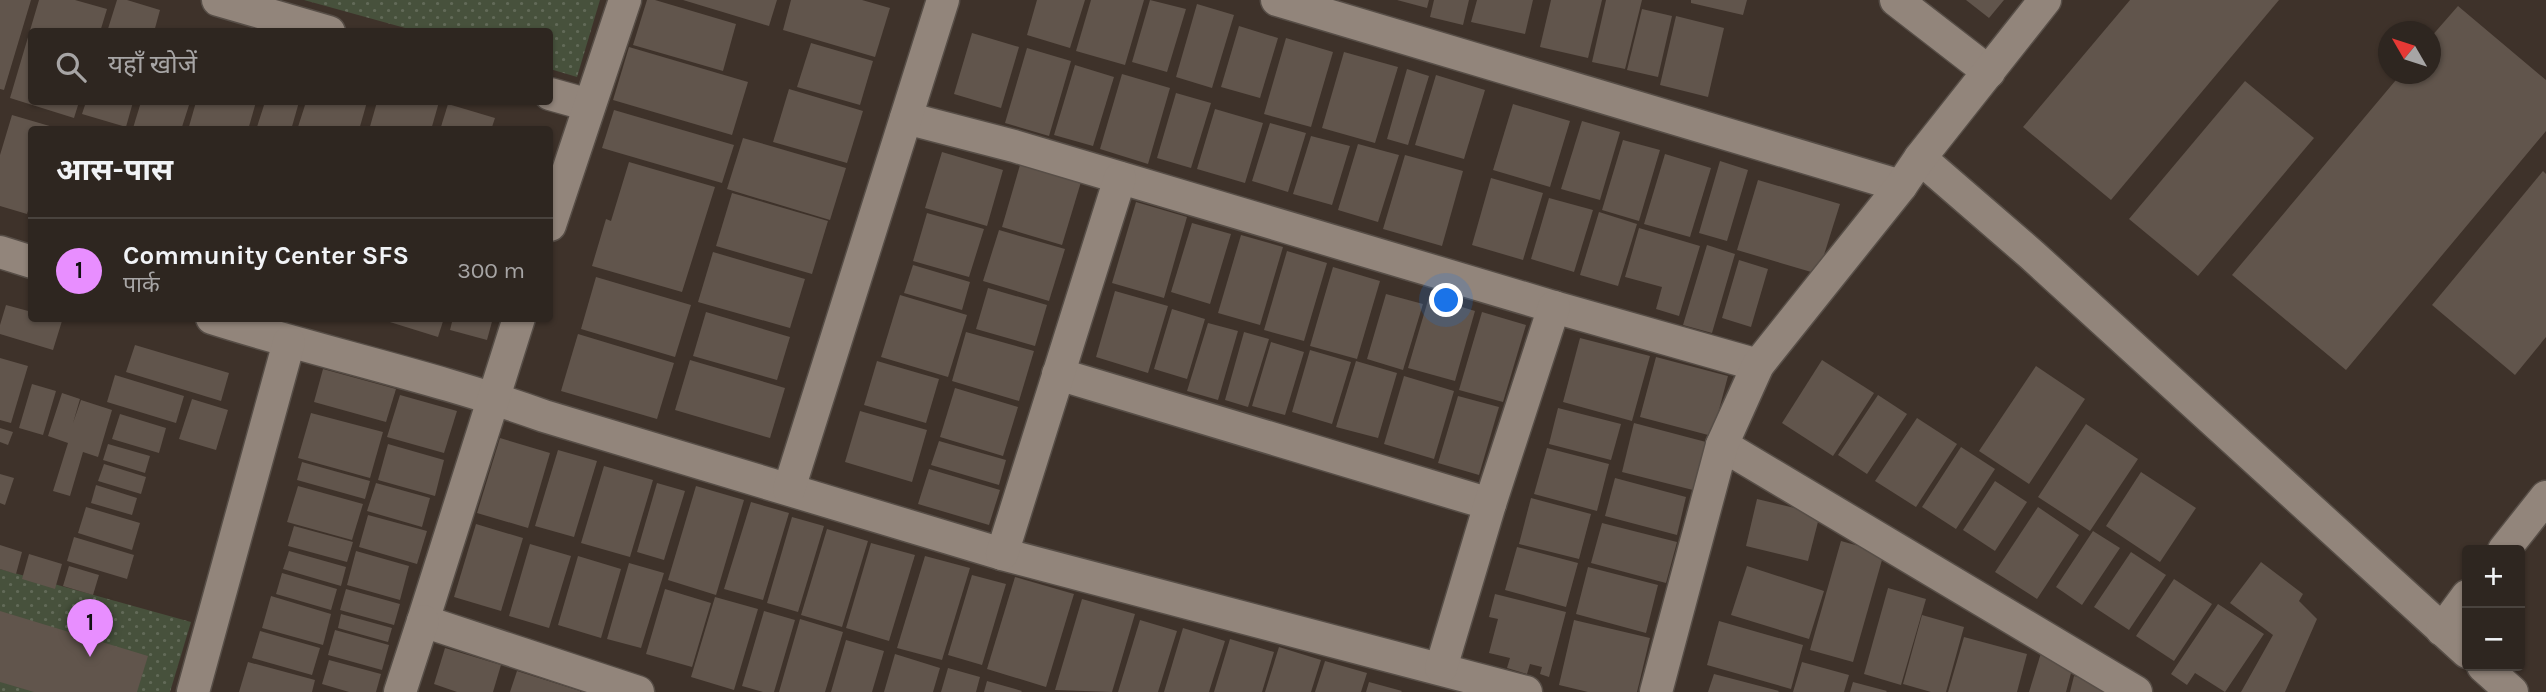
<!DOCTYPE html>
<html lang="hi">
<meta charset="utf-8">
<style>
:root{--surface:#2e2620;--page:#3a322d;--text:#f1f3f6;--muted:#a7a5a5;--line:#49433e;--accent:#e88eff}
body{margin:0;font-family:Karla,"Noto Sans Devanagari",sans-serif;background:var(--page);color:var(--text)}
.controls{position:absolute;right:21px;bottom:21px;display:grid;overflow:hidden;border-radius:7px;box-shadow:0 2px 5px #0004}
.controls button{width:63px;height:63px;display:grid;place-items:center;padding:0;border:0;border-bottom:2px solid var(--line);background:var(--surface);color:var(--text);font:35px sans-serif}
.compass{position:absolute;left:2378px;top:21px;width:63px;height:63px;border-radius:50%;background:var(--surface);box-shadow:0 2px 5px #0004;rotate:309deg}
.you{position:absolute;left:1447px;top:301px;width:24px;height:24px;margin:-18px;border:5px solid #fff;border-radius:50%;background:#1a73e8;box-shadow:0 0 0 10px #1a73e833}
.badge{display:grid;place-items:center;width:46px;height:46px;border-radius:50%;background:var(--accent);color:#111;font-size:23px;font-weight:700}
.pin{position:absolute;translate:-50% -58px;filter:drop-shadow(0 2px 4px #0008)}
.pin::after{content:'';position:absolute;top:37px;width:24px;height:21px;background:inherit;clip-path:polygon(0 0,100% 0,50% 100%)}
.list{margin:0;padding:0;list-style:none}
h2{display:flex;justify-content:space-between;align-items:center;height:91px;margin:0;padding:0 28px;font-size:30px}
h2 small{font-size:23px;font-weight:400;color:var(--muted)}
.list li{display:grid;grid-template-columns:46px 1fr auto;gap:21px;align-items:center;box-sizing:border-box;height:105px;padding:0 28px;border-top:2px solid var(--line)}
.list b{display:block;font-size:26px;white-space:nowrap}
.list p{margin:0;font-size:23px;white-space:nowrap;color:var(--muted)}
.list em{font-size:23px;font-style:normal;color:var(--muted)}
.icon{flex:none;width:38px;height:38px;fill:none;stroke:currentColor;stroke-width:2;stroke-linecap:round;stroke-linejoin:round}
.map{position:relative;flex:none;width:2546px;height:692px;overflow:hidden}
.search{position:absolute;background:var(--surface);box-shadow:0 2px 5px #0004;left:28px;top:28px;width:525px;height:77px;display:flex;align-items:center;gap:18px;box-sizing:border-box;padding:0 24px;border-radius:7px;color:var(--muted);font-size:26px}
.panel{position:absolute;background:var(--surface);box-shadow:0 2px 5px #0004;left:28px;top:126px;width:525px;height:196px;border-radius:7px}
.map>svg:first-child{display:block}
</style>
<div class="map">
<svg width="2546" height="692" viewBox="0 0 2546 692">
<defs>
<pattern id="green-dots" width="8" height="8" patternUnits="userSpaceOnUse" patternTransform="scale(1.75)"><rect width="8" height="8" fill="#47513c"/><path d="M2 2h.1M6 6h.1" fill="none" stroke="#626a58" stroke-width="1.8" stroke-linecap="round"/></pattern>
</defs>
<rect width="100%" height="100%" fill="#3e322a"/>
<g fill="url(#green-dots)">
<polygon points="304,0 600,0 577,77 550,69 550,32 416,31"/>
<polygon points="0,569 191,622 170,692 0,692"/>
</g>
<g fill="#61554c">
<polygon points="0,0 31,0 4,90 0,89"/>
<polygon points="39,0 75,0 107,9 100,32 32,32 32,102 79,102 74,118 10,98"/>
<polygon points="117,0 127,0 160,10 154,32 107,32"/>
<polygon points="647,0 655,0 736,24 723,71 633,45"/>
<polygon points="683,0 777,0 769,26"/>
<polygon points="791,0 862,0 890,8 875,57 783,30"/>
<polygon points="1037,0 1085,0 1070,48 1027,35"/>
<polygon points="1091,0 1144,0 1125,65 1076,51"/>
<polygon points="1150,0 1186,9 1167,72 1132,62"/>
<polygon points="1397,0 1429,0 1427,8"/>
<polygon points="1434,0 1469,0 1463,25 1430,17"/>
<polygon points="1477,0 1533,0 1525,34 1471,22"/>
<polygon points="1551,0 1602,0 1588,58 1540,47"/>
<polygon points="1606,0 1642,0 1625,69 1592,62"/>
<polygon points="1691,0 1747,0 1743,15 1691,3"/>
<polygon points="1966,0 2004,0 1989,18"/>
<polygon points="2130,0 2279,0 2111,200 2023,127"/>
<polygon points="1197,4 1234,15 1212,88 1176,77"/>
<polygon points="2458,6 2546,80 2546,131 2346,370 2232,275 2401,74 2430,74 2430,38"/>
<polygon points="1642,9 1672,16 1658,77 1627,70"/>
<polygon points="1676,16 1724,28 1708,97 1660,85"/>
<polygon points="1239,26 1278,38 1260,98 1221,87"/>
<polygon points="972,33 1019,47 1001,108 954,94"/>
<polygon points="1286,38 1333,52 1311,127 1264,114"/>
<polygon points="811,43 873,61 860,105 797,87"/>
<polygon points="629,47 748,82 732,135 613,100"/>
<polygon points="1027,48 1071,61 1049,136 1005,123"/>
<polygon points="1344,52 1398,67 1375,143 1322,128"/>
<polygon points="1075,65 1114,77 1093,146 1054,135"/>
<polygon points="1407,69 1429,76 1408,145 1387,139"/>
<polygon points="1122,74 1170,88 1148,164 1100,149"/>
<polygon points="1436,75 1485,90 1464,159 1415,145"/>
<polygon points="2245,81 2314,138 2198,276 2129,219"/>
<polygon points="789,89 863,111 847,163 773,142"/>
<polygon points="1176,93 1211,103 1191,168 1157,158"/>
<polygon points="86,102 133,102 126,127 82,114"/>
<polygon points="141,102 190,102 181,130 133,128"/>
<polygon points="196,102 256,102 248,130 188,130"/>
<polygon points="265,102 299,102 291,130 256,130"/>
<polygon points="306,102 367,102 359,130 297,130"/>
<polygon points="377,102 439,102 431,130 369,130"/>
<polygon points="448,104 495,118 491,130 440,130"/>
<polygon points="1513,104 1570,121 1550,187 1493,170"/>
<polygon points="1215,109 1263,123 1245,183 1197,169"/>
<polygon points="614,110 734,145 722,183 602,148"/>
<polygon points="12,115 53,127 52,130 32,130 32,198 27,214 0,206 0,155"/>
<polygon points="1582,121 1620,132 1600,200 1561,189"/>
<polygon points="1270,123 1306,133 1288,192 1252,181"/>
<polygon points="1311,136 1350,146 1332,205 1293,194"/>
<polygon points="743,138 846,168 830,220 727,189"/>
<polygon points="1623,140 1660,150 1639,221 1602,210"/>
<polygon points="1358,144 1399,155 1378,222 1338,210"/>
<polygon points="942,152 1003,170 987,226 925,208"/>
<polygon points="1665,154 1711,168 1690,237 1644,224"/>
<polygon points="1405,155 1463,171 1442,246 1383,229"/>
<polygon points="1720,161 1748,170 1727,241 1699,233"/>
<polygon points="629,162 715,187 682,292 592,266 606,219 611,221"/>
<polygon points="1020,165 1081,182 1062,245 1002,227"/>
<polygon points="2543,171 2546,174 2546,337 2515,375 2432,305"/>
<polygon points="1491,178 1543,193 1523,260 1472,245"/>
<polygon points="1758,180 1840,204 1818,274 1737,250"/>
<polygon points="732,193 828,221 812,274 716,246"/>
<polygon points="1549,198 1593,210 1574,272 1531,259"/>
<polygon points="1136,202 1187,217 1164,298 1112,283"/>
<polygon points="1599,212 1637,224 1618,286 1580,275"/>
<polygon points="927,213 984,229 969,277 913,261"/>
<polygon points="1192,223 1231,234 1210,304 1171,292"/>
<polygon points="1639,228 1700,246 1679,316 1656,309 1662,287 1625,277"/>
<polygon points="999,230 1065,249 1049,301 983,281"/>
<polygon points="1241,235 1283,247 1260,325 1218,313"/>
<polygon points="1707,245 1735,254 1712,333 1683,325"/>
<polygon points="1287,251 1327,263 1304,341 1264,330"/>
<polygon points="713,252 805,279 790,328 698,302"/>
<polygon points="1739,260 1768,269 1751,327 1722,318"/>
<polygon points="913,265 970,282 962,310 904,293"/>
<polygon points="1333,267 1380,281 1357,359 1310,346"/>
<polygon points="596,277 691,305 675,357 581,329"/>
<polygon points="988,288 1047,305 1035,346 976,329"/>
<polygon points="1115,291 1168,306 1148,373 1096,357"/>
<polygon points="1386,294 1423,304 1403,370 1367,359"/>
<polygon points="900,295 967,315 948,377 881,357"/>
<polygon points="1429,297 1475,311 1455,381 1408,368"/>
<polygon points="6,305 32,312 32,318 53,318 62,321 53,350 0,334 0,325"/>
<polygon points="1172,309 1205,319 1187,379 1154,369"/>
<polygon points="706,312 790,337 777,380 693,356"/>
<polygon points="1482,312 1526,325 1503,402 1459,390"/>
<polygon points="377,318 444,318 438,337"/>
<polygon points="453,318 493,318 487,340 450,330"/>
<polygon points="1208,323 1238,331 1218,400 1187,391"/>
<polygon points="966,332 1034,351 1019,401 952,381"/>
<polygon points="1244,332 1269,339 1248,407 1225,400"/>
<polygon points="578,334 674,363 657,419 561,391"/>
<polygon points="1580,338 1650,356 1632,421 1563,402"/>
<polygon points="1271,342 1304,352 1285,415 1252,406"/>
<polygon points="135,345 229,373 221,401 126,372"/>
<polygon points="1310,350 1351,362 1332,424 1292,412"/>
<polygon points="1656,357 1728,376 1712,436 1640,417"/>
<polygon points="0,358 28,366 11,423 0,420"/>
<polygon points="690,360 785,388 770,438 675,410"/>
<polygon points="1822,360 1874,393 1833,456 1782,423"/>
<polygon points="877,361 939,379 926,423 864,405"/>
<polygon points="1356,361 1397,373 1378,438 1336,427"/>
<polygon points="2036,366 2085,399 2029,484 1979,451"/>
<polygon points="323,369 396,389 386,422 314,402"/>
<polygon points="115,375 184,396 176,423 107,402"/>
<polygon points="1404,376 1454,391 1434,459 1384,444"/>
<polygon points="32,384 56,391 43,435 19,428"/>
<polygon points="955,388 1018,407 1003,456 940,437"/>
<polygon points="62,393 80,399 73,423 81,400 112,410 98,457 83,452 70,496 53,491 68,443 48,436"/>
<polygon points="400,395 457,411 444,453 387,437"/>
<polygon points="1878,395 1907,414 1867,474 1838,455"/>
<polygon points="1458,396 1499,407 1479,475 1438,463"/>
<polygon points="192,399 228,410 216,450 179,439"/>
<polygon points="1558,408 1621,424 1611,460 1549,444"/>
<polygon points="860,411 927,430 912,482 845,462"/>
<polygon points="311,413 383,432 370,478 298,458"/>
<polygon points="120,414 166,428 159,453 112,439"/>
<polygon points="1917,418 1957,444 1916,507 1875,481"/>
<polygon points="1634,423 1706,442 1693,490 1622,472"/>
<polygon points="2086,424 2138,459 2090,531 2038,497"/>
<polygon points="0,428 13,432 8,445 0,442"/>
<polygon points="500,438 550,453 528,528 477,513"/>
<polygon points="939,441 1006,460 999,485 931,465"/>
<polygon points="108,444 150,456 145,473 103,460"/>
<polygon points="388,444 444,460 435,496 378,480"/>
<polygon points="1961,447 1995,469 1956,529 1922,507"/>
<polygon points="1547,448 1609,464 1597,511 1534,494"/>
<polygon points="558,450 597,461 574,537 535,526"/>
<polygon points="302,462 370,481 365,499 297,480"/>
<polygon points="104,464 146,477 141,494 98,481"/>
<polygon points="604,466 653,480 630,557 581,543"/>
<polygon points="929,469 1000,490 989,525 918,504"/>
<polygon points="2141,472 2196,508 2160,562 2106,526"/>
<polygon points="0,474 14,478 5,505 0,503"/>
<polygon points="1615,478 1686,497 1677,535 1605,516"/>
<polygon points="1995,481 2027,502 1995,551 1963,530"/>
<polygon points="376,483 430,498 422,527 367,511"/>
<polygon points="657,483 685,491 664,560 637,552"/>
<polygon points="96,485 137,498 132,515 91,503"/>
<polygon points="298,486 363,504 352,540 287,522"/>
<polygon points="696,486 744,500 716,595 668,580"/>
<polygon points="1531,498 1591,514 1579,559 1519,544"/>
<polygon points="1757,499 1820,514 1808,561 1746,546"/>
<polygon points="751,502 789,513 763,600 724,589"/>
<polygon points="86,507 140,523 132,550 78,533"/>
<polygon points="2038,507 2079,535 2037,599 1995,572"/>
<polygon points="368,515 427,531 417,564 359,547"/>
<polygon points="792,517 824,526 798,612 767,603"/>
<polygon points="1602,523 1677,542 1666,583 1591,563"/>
<polygon points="476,524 523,538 501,611 454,597"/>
<polygon points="294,526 353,542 347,562 288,546"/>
<polygon points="827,529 868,541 842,627 801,615"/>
<polygon points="2093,531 2120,548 2082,605 2056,587"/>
<polygon points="74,537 134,555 127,579 67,561"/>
<polygon points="1841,541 1884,553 1853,662 1810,650"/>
<polygon points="871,543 915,555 889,641 846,628"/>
<polygon points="530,544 571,556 549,628 509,616"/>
<polygon points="0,545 22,552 16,574 0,569"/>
<polygon points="1517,547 1578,563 1566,607 1505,590"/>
<polygon points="289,551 346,567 341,586 283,569"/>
<polygon points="356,551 409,566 400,600 347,585"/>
<polygon points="2131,552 2166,575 2129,630 2094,607"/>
<polygon points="29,554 62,564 55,589 22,579"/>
<polygon points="578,556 621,569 601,638 558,625"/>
<polygon points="925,556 970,568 942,660 897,648"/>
<polygon points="2261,562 2303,594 2299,601 2317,619 2285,692 2241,692 2273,635 2230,603"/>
<polygon points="629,563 664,573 641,648 607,639"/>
<polygon points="69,566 99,575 93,595 63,586"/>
<polygon points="1747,566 1824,591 1809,639 1731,615"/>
<polygon points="1588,567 1658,585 1646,633 1576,614"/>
<polygon points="282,573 337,589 331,610 276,594"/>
<polygon points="972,575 1006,584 982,665 948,655"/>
<polygon points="1015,577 1074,594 1046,687 987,669"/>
<polygon points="2174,579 2212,604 2174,661 2136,636"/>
<polygon points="1888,588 1926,599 1901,685 1864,674"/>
<polygon points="346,589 400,604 394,625 340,610"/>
<polygon points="665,589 711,603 692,667 646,654"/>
<polygon points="1495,594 1566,612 1549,677 1540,674 1542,667 1530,664 1527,674 1507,668 1510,658 1489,653 1498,619 1489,617"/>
<polygon points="271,596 331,614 323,645 262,628"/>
<polygon points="715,597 758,609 734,690 691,677"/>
<polygon points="1082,599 1135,614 1112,692 1055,690"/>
<polygon points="2218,604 2264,634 2225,692 2195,673 2187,685 2171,674"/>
<polygon points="0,611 148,656 137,692 34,692 0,682"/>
<polygon points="764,611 795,620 774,692 763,692 742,686"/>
<polygon points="341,614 392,628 388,642 338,628"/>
<polygon points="1922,615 1964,627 1946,692 1931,692 1903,684"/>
<polygon points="800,619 843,632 825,692 779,692"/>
<polygon points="1140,620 1177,631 1158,692 1118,692"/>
<polygon points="1574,620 1650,638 1637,692 1588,692 1559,685"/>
<polygon points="1719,621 1803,645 1791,689 1707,665"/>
<polygon points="1183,628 1225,641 1209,692 1164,692"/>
<polygon points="335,630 389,645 382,670 328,655"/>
<polygon points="260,631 320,648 312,675 252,658"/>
<polygon points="1964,637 2027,654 2017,692 1948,692"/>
<polygon points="1230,639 1274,652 1262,692 1214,692"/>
<polygon points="846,640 884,651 872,692 831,692"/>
<polygon points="1279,647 1321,660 1311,692 1265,692"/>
<polygon points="445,648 501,665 493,692 457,692 434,684"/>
<polygon points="2041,653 2074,662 2066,692 2029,692"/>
<polygon points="895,654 940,668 933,692 884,692"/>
<polygon points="329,660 381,674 376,692 349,692 322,684"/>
<polygon points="1325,661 1367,673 1361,692 1315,692"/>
<polygon points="248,662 315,680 312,692 239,692"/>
<polygon points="1802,662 1849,675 1844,692 1793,692"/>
<polygon points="948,668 980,677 976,692 941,692"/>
<polygon points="517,671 580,691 580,692 510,692"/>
<polygon points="1714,674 1779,691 1778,692 1708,692"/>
<polygon points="2074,676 2116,687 2114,692 2070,692"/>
<polygon points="987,681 1022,691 1021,692 984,692"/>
<polygon points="1369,682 1402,691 1401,692 1366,692"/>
<polygon points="1853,682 1887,691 1886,692 1850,692"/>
</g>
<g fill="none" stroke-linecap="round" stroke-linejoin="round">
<g stroke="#574e47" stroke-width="35">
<g id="minor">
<polyline points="218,0 329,32"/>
<polyline points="1277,0 1901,186"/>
<polyline points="1896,0 1989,72"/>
<polyline points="550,94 589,105"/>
<polyline points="906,118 1014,146 1554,307 1758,365"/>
<polyline points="1920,158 2032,255 2467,652"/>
<polyline points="550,225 625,0"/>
<polyline points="0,252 32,262"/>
<path d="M212,318C322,353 436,377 544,416L1002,554L1526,692"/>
<polyline points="519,318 423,621 638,692"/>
<polyline points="1058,374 1490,504"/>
<polyline points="1722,445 2136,692"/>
<polyline points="789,489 943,0"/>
<polyline points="2504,550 2546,497"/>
<polyline points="1002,554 1120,178"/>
<polyline points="2442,630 2467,596"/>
<polyline points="2483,666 2512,692"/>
<polyline points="1441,668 1490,504 1554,307"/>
<polyline points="193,692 289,342"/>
<polyline points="400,692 423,621"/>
<polyline points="1656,692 1722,445 1758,365 1901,186 1920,158 2045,0"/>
</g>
</g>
<use href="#minor" stroke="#92857b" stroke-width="32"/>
</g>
</svg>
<div class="controls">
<button>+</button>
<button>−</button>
</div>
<svg class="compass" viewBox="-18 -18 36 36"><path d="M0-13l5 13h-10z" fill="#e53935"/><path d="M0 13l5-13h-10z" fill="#a7a5a5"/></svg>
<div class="you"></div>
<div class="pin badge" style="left:90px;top:657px">1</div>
<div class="search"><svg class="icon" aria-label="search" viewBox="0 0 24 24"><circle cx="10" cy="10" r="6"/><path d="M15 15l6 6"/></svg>यहाँ खोजें</div>
<section class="panel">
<h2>आस-पास<small></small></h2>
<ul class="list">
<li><span class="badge">1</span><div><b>Community Center SFS</b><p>पार्क</p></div><em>300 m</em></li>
</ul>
</section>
</div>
